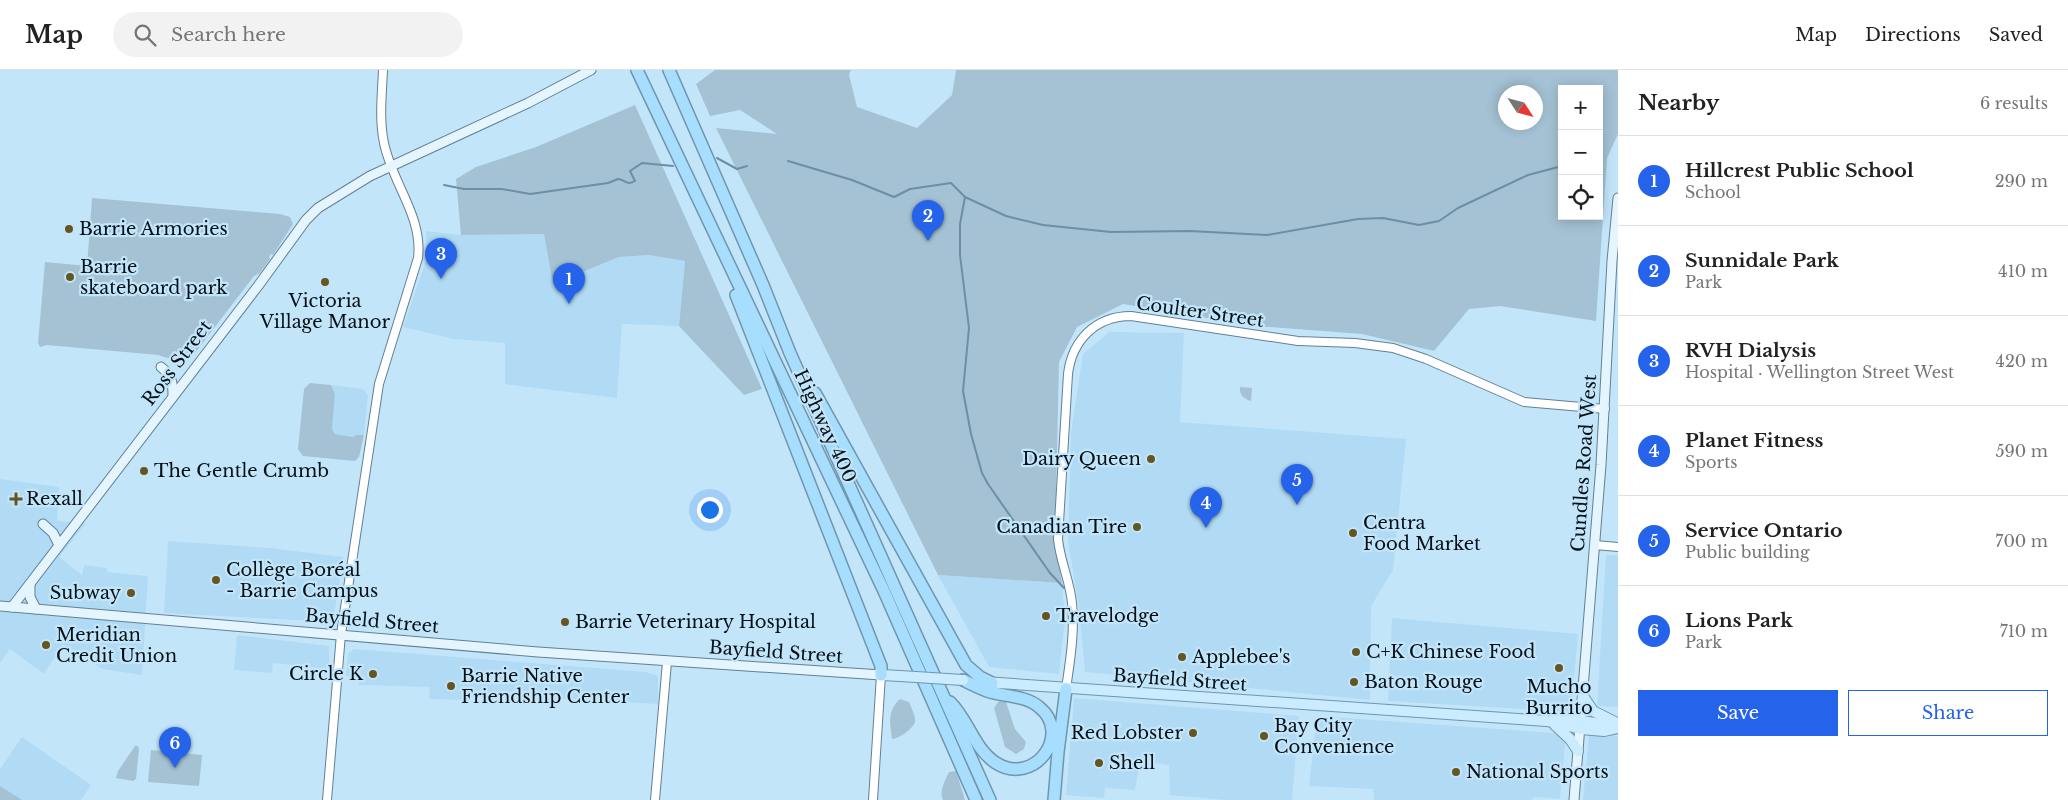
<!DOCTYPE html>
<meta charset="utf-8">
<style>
:root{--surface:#fff;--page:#f2f2f2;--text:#222;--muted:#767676;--line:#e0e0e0;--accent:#2563eb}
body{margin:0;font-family:"Libre Baskerville",serif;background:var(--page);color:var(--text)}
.controls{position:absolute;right:15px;top:15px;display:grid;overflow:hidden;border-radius:0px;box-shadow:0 2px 12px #0003}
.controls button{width:45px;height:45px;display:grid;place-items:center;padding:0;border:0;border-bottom:1px solid var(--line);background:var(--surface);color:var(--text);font:25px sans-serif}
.compass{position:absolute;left:1498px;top:15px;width:45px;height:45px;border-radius:50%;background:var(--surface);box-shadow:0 2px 12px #0003;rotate:126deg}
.you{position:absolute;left:709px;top:439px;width:18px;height:18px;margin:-12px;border:4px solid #fff;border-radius:50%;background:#1a73e8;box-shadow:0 0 0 8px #1a73e833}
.badge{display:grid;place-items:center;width:32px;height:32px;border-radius:50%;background:var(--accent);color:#fff;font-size:16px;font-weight:700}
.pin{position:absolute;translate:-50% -41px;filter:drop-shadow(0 1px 2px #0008)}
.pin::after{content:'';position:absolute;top:26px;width:18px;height:15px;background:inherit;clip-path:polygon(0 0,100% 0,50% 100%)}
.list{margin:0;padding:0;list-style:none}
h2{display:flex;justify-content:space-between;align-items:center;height:65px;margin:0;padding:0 20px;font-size:21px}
h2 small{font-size:16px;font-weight:400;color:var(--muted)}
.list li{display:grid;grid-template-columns:32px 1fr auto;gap:15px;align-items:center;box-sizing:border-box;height:90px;padding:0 20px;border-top:1px solid var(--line)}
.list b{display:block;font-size:19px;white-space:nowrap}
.list p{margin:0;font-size:16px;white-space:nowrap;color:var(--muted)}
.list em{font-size:16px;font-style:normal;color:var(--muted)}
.actions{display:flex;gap:10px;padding:15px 20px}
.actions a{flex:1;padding:11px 0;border:1px solid var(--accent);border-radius:0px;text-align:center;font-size:18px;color:var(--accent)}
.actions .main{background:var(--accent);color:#fff}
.icon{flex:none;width:28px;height:28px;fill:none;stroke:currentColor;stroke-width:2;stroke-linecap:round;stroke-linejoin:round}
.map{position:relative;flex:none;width:1618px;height:730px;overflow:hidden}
header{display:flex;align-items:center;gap:30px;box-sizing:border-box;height:70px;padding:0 25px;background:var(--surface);border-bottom:1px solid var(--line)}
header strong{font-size:24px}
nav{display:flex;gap:28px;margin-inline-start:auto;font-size:18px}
.search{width:350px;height:45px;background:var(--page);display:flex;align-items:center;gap:12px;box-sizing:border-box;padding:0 18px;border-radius:28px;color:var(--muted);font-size:19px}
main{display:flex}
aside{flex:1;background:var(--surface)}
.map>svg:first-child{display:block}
</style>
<header>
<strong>Map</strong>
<div class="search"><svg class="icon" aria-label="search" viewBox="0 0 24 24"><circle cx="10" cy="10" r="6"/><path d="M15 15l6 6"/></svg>Search here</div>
<nav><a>Map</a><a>Directions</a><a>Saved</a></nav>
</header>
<main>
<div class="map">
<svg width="1618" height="730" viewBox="0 0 1618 730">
<rect width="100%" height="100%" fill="#c3e5fa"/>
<g fill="#b1dbf4">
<polygon points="426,161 461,165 544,164 553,214 619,187 649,185 685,191 679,256 622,254 617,328 505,314 505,273 454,269 403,257 426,191"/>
<polygon points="1109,262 1184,263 1180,352 1406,369 1393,500 1371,536 1370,630 1085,602 1079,537 1068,471 1071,362 1083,284"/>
<polygon points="331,315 363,319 368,325 364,365 356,365 353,367 335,364 332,359 335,324"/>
<polygon points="0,409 59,417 57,451 86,453 59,487 82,505 84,495 107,498 107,502 148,506 142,605 102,599 63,574 44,604 10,579 0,593"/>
<polygon points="168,471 270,478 343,487 333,552 164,543"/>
<polygon points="1606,485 1618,485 1618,637 1597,636"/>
<polygon points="938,505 1062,513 1065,549 1059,604 989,597"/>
<polygon points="1392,548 1578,564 1571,642 1388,631"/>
<polygon points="237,565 329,576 329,599 273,593 272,603 234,600"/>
<polygon points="354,579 646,602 656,605 658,608 658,634 466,623 464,630 429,629 430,617 359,615 359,607 346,606 348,584"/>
<polygon points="1074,628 1299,646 1292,730 1225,730 1170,725 1169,695 1140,691 1135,720 1105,718 1104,728 1066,725"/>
<polygon points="1317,646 1566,664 1560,729 1533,727 1532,730 1374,730 1373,719 1309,716"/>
<polygon points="1594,664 1618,666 1618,730 1583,730 1589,666"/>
<polygon points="22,667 91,715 81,730 0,730 0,699"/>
</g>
<g fill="#a4c2d4" fill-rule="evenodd">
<path d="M715,0H851L849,5L857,37L917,58L952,25L956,0H1618V64L1607,88L1596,251L1500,236L1469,239L1434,281L1362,264L1255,256L1123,234L1077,257L1059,292L1055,469L1062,513L938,505L716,58L777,64L740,40L710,46L696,14ZM1562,19H1599V146H1562ZM1506,22H1536V52H1506Z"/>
<polygon points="635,35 762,319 744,325 679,256 685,191 649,185 619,187 553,214 544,164 461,165 456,109 476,97 536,77"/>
<path d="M92,128L280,144L290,147L293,154L273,185L271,184L269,187L270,189L260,203L254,206L195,283C185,291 170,290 158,285L47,275L40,277L38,273L45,192L87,196Z"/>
<polygon points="310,313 331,315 335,324 332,359 335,364 353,367 356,365 364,365 359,387 355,391 303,386 298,379 304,319"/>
<path d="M1240,317L1252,318L1251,331C1244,329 1239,325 1240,317Z"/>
<path d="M900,629L909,632C911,637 916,647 915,652C913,659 898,669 892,669C890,653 887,641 900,629Z"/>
<polygon points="999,631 1006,632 1015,659 1026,672 1024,679 1016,684 1005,677 994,638"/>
<polygon points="135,676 138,676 139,679 136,709 133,711 116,708 118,701"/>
<polygon points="151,680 202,685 199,716 148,712"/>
<path d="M956,701L965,730H943C939,721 945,710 949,702Z"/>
<polygon points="0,716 22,730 0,730"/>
</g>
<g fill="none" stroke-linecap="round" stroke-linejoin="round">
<g stroke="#6c8fa3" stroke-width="2">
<polyline points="1599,82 1602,82"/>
<polyline points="717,88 737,99 747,96"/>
<polyline points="788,91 852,110 894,127 910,119 951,113 965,127 1006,146 1043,155 1111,162 1190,161 1267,165 1358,149 1383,148 1419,155 1439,151 1458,138 1528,105 1562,96"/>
<path d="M444,115L464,119H502L530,124L608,113L618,109C626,110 627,116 635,111L630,101L642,93L673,96"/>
<polyline points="965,127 960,154 960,185 969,258 963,321 971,364 982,403 988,414 1050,503 1064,518"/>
</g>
<g stroke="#618193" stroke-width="10">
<g id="tertiary">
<polyline points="1595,475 1618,477"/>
<path d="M1066,619C1070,591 1075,562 1072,533C1070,511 1060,491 1058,469L1068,304C1072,271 1095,246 1131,246L1298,271L1355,273L1393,278L1426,289L1524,332L1605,339"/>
<path d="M327,730L341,564L379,314L418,188C423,146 392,113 384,73C379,49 382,24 383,0"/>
<polyline points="655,730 667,592"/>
<polyline points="873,730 881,605"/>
</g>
</g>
<g stroke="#618193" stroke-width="11">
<g id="secondary">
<path d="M161,297C171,305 173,312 173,325"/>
<polyline points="43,454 53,463 59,475"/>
<polyline points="30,514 30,527 36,539"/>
<polyline points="0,536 538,582 881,605"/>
<polyline points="12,537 258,216 306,150 318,138 370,106 528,33 591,0"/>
<polyline points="1574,730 1601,395 1612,191 1618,128"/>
</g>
</g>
<g stroke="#6f96ac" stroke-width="12">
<g id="primary">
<polyline points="881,605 900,606"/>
<polyline points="984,612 1547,651 1581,659 1604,661 1618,658"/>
<polyline points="1583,626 1593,641 1615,652"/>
<polyline points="1551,651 1560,648 1616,656"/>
<polyline points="1555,655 1570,669 1578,681"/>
</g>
</g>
<g stroke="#6f96ac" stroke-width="14">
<g id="motorway">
<polyline points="637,0 884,521 976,730"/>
<polyline points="669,0 763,215 790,283 990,730"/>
<polyline points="736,225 881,596 881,605"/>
<polyline points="815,323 966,595 980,607 992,613"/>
<path d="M950,632C968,649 974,679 996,693C1034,717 1073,664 1039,637C1025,625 1004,627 987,621C979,618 971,614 963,610"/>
<polyline points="1054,730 1058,682 1066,619"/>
</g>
</g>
<use href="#tertiary" stroke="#fff" stroke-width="8"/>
<use href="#secondary" stroke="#e5f5fe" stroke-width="9"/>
<use href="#primary" stroke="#cbebfe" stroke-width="10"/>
<use href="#motorway" stroke="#a8defd" stroke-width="11"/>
<g stroke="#6f96ac" stroke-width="12" stroke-linecap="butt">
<polyline id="primary-bridge" points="900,606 963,610"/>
</g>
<use href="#primary-bridge" stroke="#cbebfe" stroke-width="10"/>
</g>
<g fill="#655522" stroke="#c3e5fa" stroke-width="2">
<circle cx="69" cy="159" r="5"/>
<circle cx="70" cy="207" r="5"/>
<circle cx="325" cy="212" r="5"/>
<circle cx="1151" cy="389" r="5"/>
<circle cx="144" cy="401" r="5"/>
<path d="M13.5 421.5h5v5h5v5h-5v5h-5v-5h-5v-5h5z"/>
<circle cx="1137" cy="457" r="5"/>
<circle cx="1353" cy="463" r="5"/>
<circle cx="216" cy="510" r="5"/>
<circle cx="131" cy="523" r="5"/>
<circle cx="1046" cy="546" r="5"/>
<circle cx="565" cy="552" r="5"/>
<circle cx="46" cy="575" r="5"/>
<circle cx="1356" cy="582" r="5"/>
<circle cx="1182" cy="587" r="5"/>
<circle cx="1559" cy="598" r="5"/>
<circle cx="373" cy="604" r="5"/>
<circle cx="1354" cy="612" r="5"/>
<circle cx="451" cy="616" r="5"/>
<circle cx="1193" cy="663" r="5"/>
<circle cx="1264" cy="666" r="5"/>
<circle cx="1099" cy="693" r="5"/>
<circle cx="1456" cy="702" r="5"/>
</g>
<g text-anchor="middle" stroke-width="4.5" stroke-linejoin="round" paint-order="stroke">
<g font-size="18" fill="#051017" stroke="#c3e5fa" text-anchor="start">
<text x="79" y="165">Barrie Armories</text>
<text x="80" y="203">Barrie<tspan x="80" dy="21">skateboard park</tspan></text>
<text x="325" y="237" text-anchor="middle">Victoria<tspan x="325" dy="21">Village Manor</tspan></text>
<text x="1141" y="395" text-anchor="end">Dairy Queen</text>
<text x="154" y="407">The Gentle Crumb</text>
<text x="26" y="435">Rexall</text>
<text x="1363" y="459">Centra<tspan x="1363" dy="21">Food Market</tspan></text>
<text x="1127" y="463" text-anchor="end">Canadian Tire</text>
<text x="226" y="506">Collège Boréal<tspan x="226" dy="21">- Barrie Campus</tspan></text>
<text x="121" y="529" text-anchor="end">Subway</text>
<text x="1056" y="552">Travelodge</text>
<text x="575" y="558">Barrie Veterinary Hospital</text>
<text x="56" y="571">Meridian<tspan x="56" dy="21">Credit Union</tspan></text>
<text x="1366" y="588">C+K Chinese Food</text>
<text x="1192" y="593">Applebee's</text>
<text x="363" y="610" text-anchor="end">Circle K</text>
<text x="461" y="612">Barrie Native<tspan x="461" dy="21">Friendship Center</tspan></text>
<text x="1364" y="618">Baton Rouge</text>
<text x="1559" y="623" text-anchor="middle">Mucho<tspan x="1559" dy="21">Burrito</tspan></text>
<text x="1274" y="662">Bay City<tspan x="1274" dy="21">Convenience</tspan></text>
<text x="1183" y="669" text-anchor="end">Red Lobster</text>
<text x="1109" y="699">Shell</text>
<text x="1466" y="708">National Sports</text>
</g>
<g font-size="18" fill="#051017" stroke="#c3e5fa">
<text transform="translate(1200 242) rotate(8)" y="6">Coulter Street</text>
<text transform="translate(177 293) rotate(-53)" y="6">Ross Street</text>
<text transform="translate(825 356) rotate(65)" y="6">Highway 400</text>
<text transform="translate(1584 393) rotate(-86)" y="6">Cundles Road West</text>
<text transform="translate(372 551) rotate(5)" y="6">Bayfield Street</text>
<text transform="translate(776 582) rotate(4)" y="6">Bayfield Street</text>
<text transform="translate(1180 610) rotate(4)" y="6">Bayfield Street</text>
</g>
</g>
</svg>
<div class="controls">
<button>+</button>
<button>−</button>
<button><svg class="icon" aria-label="locate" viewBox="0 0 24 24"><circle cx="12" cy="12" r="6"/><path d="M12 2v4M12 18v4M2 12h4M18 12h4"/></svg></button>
</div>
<svg class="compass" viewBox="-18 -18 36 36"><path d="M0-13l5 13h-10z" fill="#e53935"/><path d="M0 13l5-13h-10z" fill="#767676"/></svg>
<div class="you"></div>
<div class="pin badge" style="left:569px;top:234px">1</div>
<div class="pin badge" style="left:928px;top:171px">2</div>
<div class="pin badge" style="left:441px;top:209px">3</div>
<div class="pin badge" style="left:1206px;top:458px">4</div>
<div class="pin badge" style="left:1297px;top:435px">5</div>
<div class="pin badge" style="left:175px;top:698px">6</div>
</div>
<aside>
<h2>Nearby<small>6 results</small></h2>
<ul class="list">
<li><span class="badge">1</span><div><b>Hillcrest Public School</b><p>School</p></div><em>290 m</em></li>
<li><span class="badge">2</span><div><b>Sunnidale Park</b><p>Park</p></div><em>410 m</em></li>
<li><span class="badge">3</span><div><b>RVH Dialysis</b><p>Hospital · Wellington Street West</p></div><em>420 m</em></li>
<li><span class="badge">4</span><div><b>Planet Fitness</b><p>Sports</p></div><em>590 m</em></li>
<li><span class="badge">5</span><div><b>Service Ontario</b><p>Public building</p></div><em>700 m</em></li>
<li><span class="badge">6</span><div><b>Lions Park</b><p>Park</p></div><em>710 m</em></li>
</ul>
<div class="actions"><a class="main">Save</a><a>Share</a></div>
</aside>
</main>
